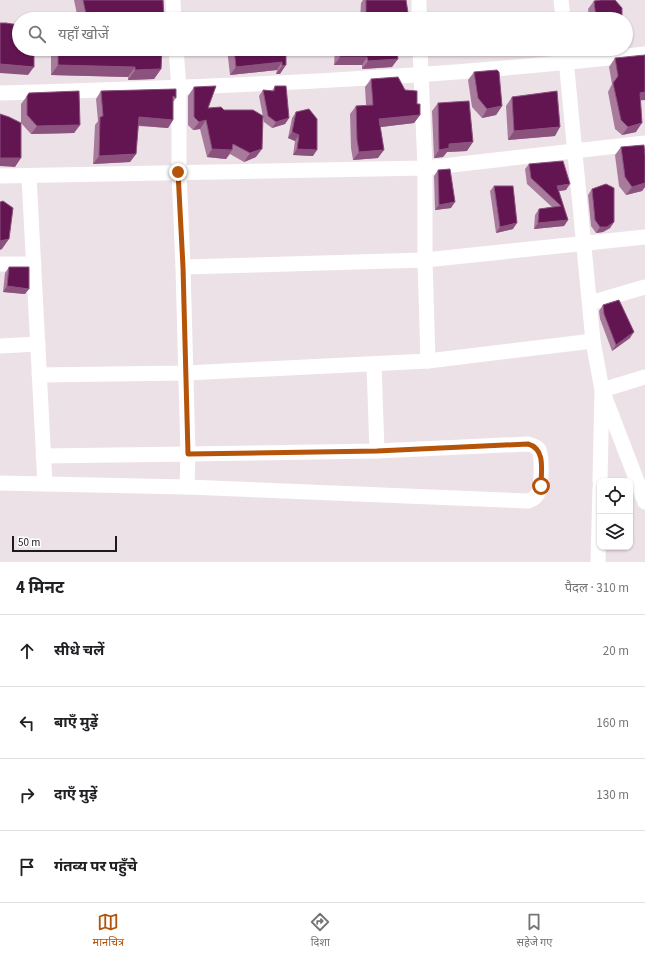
<!DOCTYPE html>
<html lang="hi">
<meta charset="utf-8">
<style>
:root{--surface:#fff;--page:#f6f6f6;--text:#202124;--muted:#757577;--line:#e0e0e0;--accent:#b45309}
body{margin:0;font-family:"Source Sans 3","Noto Sans Devanagari",sans-serif;background:var(--page);color:var(--text)}
.controls{position:absolute;right:12px;bottom:12px;display:grid;overflow:hidden;border-radius:8px;box-shadow:0 1px 3px #0004}
.controls button{width:36px;height:36px;display:grid;place-items:center;padding:0;border:0;border-bottom:1px solid var(--line);background:var(--surface);color:var(--text);font:20px sans-serif}
.scale{position:absolute;left:12px;bottom:10px;width:105px;box-sizing:border-box;padding-left:4px;border:2px solid #1e1a1c;border-top:0;font-size:11px;line-height:14px;white-space:nowrap;color:#1e1a1c;-webkit-text-stroke:3px #fff;paint-order:stroke}
.stop{position:absolute;width:12px;height:12px;margin:-9px;border:3px solid #b45309;border-radius:50%;background:#fff}
.stop.end{background:#b45309;border-color:#fff;box-shadow:0 1px 4px #0008}
.list{margin:0;padding:0;list-style:none}
h2{display:flex;justify-content:space-between;align-items:center;height:52px;margin:0;padding:0 16px;font-size:17px}
h2 small{font-size:13px;font-weight:400;color:var(--muted)}
.list li{display:grid;grid-template-columns:26px 1fr auto;gap:12px;align-items:center;box-sizing:border-box;height:72px;padding:0 16px;border-top:1px solid var(--line)}
.list b{display:block;font-size:15px;white-space:nowrap}
.list em{font-size:13px;font-style:normal;color:var(--muted)}
.icon{flex:none;width:22px;height:22px;fill:none;stroke:currentColor;stroke-width:2;stroke-linecap:round;stroke-linejoin:round}
.map{position:relative;flex:none;width:645px;height:562px;overflow:hidden}
.search{position:absolute;background:var(--surface);box-shadow:0 1px 3px #0004;left:12px;right:12px;top:12px;height:44px;display:flex;align-items:center;gap:10px;box-sizing:border-box;padding:0 14px;border-radius:22px;color:var(--muted);font-size:15px}
.sheet{height:340px;background:var(--surface)}
nav{display:flex;justify-content:space-around;align-items:center;box-sizing:border-box;height:56px;border-top:1px solid var(--line);background:var(--surface);font-size:11px;color:var(--muted)}
nav a{display:grid;justify-items:center;gap:2px}
nav .on{color:var(--accent)}
.map>svg:first-child{display:block}
</style>
<div class="map">
<svg width="645" height="562" viewBox="0 0 645 562">
<rect width="100%" height="100%" fill="#ede1e8"/>
<g fill="none" stroke-linecap="round" stroke-linejoin="round">
<g stroke="#fff" stroke-width="15">
<polyline points="173,0 174,19"/>
<polyline points="419,0 419,19"/>
<polyline points="561,0 563,19"/>
<polyline points="420,49 425,168 425,260 428,361"/>
<polyline points="565,49 593,341 602,390 645,502"/>
<path d="M0,93C215,87 431,79 645,54"/>
<polyline points="0,176 425,168 645,143"/>
<polyline points="29,176 45,484"/>
<polyline points="0,264 34,264"/>
<polyline points="183,267 425,260 645,237"/>
<polyline points="590,303 645,287"/>
<polyline points="0,346 38,344"/>
<polyline points="374,364 377,451"/>
<polyline points="39,375 186,373 428,361 593,341"/>
<polyline points="43,456 188,454 187,487"/>
<polyline points="600,481 602,390 645,377"/>
<path d="M0,483L187,487L528,501C533,499 536,498 538,493C542,487 542,457 539,450C537,446 532,445 528,444L377,451L188,454L183,267L179,172V88L176,49"/>
<polyline points="598,562 600,488"/>
</g>
</g>
<g fill="#a87b9c">
<polygon points="74,0 163,0 164,19 78,19"/>
<polygon points="363,0 406,0 409,19 360,19 361,3"/>
<polygon points="594,1 622,19 589,19 588,9"/>
<polygon points="51,49 162,49 161,69 154,79 128,80 128,77 51,75"/>
<polygon points="227,49 286,49 280,74 276,74 277,70 230,75"/>
<polygon points="335,49 397,49 392,67 362,69 362,65 334,65"/>
<polygon points="615,58 645,100 640,100 636,132 622,135 615,129 608,92 612,84 609,67"/>
<polygon points="474,72 502,106 496,115 482,118 472,107 468,80"/>
<polygon points="371,79 405,90 417,104 420,115 414,123 380,127 378,158 353,160 351,148 350,114 356,106 366,105 365,87"/>
<polygon points="275,86 289,118 285,124 272,128 264,122 259,96 263,90 272,91"/>
<polygon points="194,87 208,108 256,157 244,162 230,154 226,159 207,157 200,129 193,130 188,125 188,96"/>
<polygon points="176,89 176,98 173,102 173,120 168,128 138,126 136,154 130,162 93,164 95,125 98,121 96,99 101,91"/>
<polygon points="27,96 80,125 74,133 31,134 21,123 21,104"/>
<polygon points="512,97 555,136 508,140 506,106"/>
<polygon points="438,103 467,151 447,152 443,157 434,158 432,111"/>
<polygon points="296,112 313,156 293,155 295,141 288,138 292,118"/>
<polygon points="621,147 645,155 645,187 642,191 626,195 619,186 615,155"/>
<polygon points="529,164 566,190 559,191 568,220 564,226 534,229 535,215 539,209 552,207 527,184 525,169"/>
<polygon points="438,170 451,208 435,210 434,176"/>
<polygon points="494,186 513,229 496,233 490,191"/>
<polygon points="592,189 614,222 610,228 603,232 596,233 591,226 588,195"/>
<polygon points="9,267 25,294 3,292 5,273"/>
<polygon points="603,305 630,338 612,351 600,319 599,311"/>
</g>
<g fill="#8c527e">
<polygon points="340,57 367,57 362,65 334,65"/>
<polygon points="398,59 392,67 362,69 368,61"/>
<polygon points="282,62 277,70 230,75 236,67"/>
<polygon points="0,64 34,67 28,75 0,73"/>
<polygon points="58,65 135,67 128,77 51,75"/>
<polygon points="286,65 280,74 276,74 282,66"/>
<polygon points="161,69 154,79 128,80 135,70"/>
<polygon points="645,92 645,100 634,101 640,93"/>
<polygon points="502,106 496,115 482,118 487,109"/>
<polygon points="420,115 414,123 373,128 379,119"/>
<polygon points="139,117 173,120 168,128 134,125"/>
<polygon points="289,118 285,124 272,128 276,122"/>
<polygon points="206,120 200,129 193,130 199,122"/>
<polygon points="642,123 636,132 622,135 628,127"/>
<polygon points="80,125 74,133 31,134 37,126"/>
<polygon points="560,127 555,136 508,140 514,131"/>
<polygon points="292,132 299,135 295,141 288,138"/>
<polygon points="473,142 467,151 447,152 443,157 434,158 439,150 449,144"/>
<polygon points="212,149 232,150 226,159 207,157"/>
<polygon points="262,149 256,157 244,162 250,153"/>
<polygon points="297,149 317,150 313,156 293,155"/>
<polygon points="384,150 378,158 353,160 359,152"/>
<polygon points="136,154 130,162 93,164 99,156"/>
<polygon points="0,158 21,158 15,167 0,166"/>
<polygon points="645,183 645,187 642,191 626,195 632,187"/>
<polygon points="570,184 566,190 553,192 557,186"/>
<polygon points="455,202 451,208 435,210 439,205"/>
<polygon points="568,220 564,226 534,229 538,223"/>
<polygon points="614,222 610,228 603,232 596,233 600,227"/>
<polygon points="517,223 513,229 496,233 500,227"/>
<polygon points="9,239 2,249 0,250 0,241"/>
<polygon points="7,286 29,289 25,294 3,292"/>
<polygon points="634,332 630,338 612,351 616,345"/>
</g>
<g fill="#621551" stroke="#8c527e">
<polygon points="83,0 163,0 164,19 87,19"/>
<polygon points="366,0 406,0 409,19 367,19 367,17 366,16"/>
<polygon points="601,0 615,0 622,8 622,19 596,19 594,1"/>
<rect x="321" y="17" width="14" height="2"/>
<polygon points="278,18 279,19 263,19"/>
<polygon points="0,23 6,23 19,25 19,49 34,49 34,67 0,64"/>
<polygon points="58,49 162,49 161,69 135,70 135,67 58,65"/>
<polygon points="234,49 286,49 286,65 282,66 282,62 236,67"/>
<polygon points="340,49 397,49 398,59 368,61 367,57 340,57"/>
<polygon points="645,55 645,92 640,93 642,123 628,127 621,120 613,83 618,76 615,58"/>
<polygon points="497,70 499,72 502,106 487,109 478,98 474,72"/>
<polygon points="398,77 405,90 417,91 417,104 420,104 420,115 379,119 384,150 359,152 357,140 356,106 373,105 371,79"/>
<polygon points="216,86 208,108 221,107 224,110 253,110 263,116 262,149 250,153 233,144 232,150 212,149 206,120 199,122 194,117 194,87"/>
<polygon points="275,86 286,86 289,118 276,122 268,116 263,90 274,91"/>
<polygon points="176,89 176,98 173,96 173,120 139,117 136,154 99,156 100,117 103,116 101,91"/>
<polygon points="79,91 80,125 37,126 27,115 27,96 29,93"/>
<polygon points="557,91 560,127 514,131 512,97"/>
<polygon points="469,101 473,142 449,144 449,148 439,150 438,103"/>
<polygon points="309,109 317,119 317,150 297,149 299,135 292,132 296,112"/>
<polygon points="0,114 9,117 21,123 21,158 0,158"/>
<polygon points="644,145 645,155 645,183 632,187 625,177 621,147"/>
<polygon points="563,161 570,184 557,186 568,220 538,223 539,209 561,206 531,178 529,164"/>
<polygon points="450,169 455,202 439,205 438,170"/>
<polygon points="606,184 614,188 614,222 607,227 600,227 595,220 592,189"/>
<polygon points="494,186 513,186 517,223 500,227"/>
<polygon points="3,201 13,208 9,239 0,241 0,202"/>
<polygon points="9,267 29,267 29,289 7,286"/>
<polygon points="619,300 634,332 616,345 604,314 603,305"/>
</g>
<g fill="none" stroke-linecap="round" stroke-linejoin="round">
<path stroke="#b45309" stroke-width="5" d="M178,172L183,267L188,454L377,451L528,444C546,449 541,471 541,486"/>
</g>
</svg>
<div class="controls">
<button><svg class="icon" aria-label="locate" viewBox="0 0 24 24"><circle cx="12" cy="12" r="6"/><path d="M12 2v4M12 18v4M2 12h4M18 12h4"/></svg></button>
<button><svg class="icon" aria-label="layers" viewBox="0 0 24 24"><path d="M12 4l9 5-9 5-9-5zM3 14l9 5 9-5"/></svg></button>
</div>
<div class="scale">50 m</div>
<div class="stop" style="left:541px;top:486px"></div>
<div class="stop end" style="left:178px;top:172px"></div>
<div class="search"><svg class="icon" aria-label="search" viewBox="0 0 24 24"><circle cx="10" cy="10" r="6"/><path d="M15 15l6 6"/></svg>यहाँ खोजें</div>
</div>
<section class="sheet">
<h2>4 मिनट<small>पैदल · 310 m</small></h2>
<ul class="list">
<li><svg class="icon" aria-label="ahead" viewBox="0 0 24 24"><path d="M12 20V5M6 11l6-6 6 6"/></svg><div><b>सीधे चलें</b></div><em>20 m</em></li>
<li><svg class="icon" aria-label="left" viewBox="0 0 24 24"><path d="M17 20v-9H6M10 6l-5 5 5 5"/></svg><div><b>बाएँ मुड़ें</b></div><em>160 m</em></li>
<li><svg class="icon" aria-label="right" viewBox="0 0 24 24"><path d="M7 20v-9h11M14 6l5 5-5 5"/></svg><div><b>दाएँ मुड़ें</b></div><em>130 m</em></li>
<li><svg class="icon" aria-label="arrive" viewBox="0 0 24 24"><path d="M6 21V4h12l-3 4 3 4H6"/></svg><div><b>गंतव्य पर पहुँचे</b></div></li>
</ul>
</section>
<nav>
<a class="on"><svg class="icon" aria-label="map" viewBox="0 0 24 24"><path d="M3 6l6-2 6 2 6-2v14l-6 2-6-2-6 2zM9 4v14M15 6v14"/></svg>मानचित्र</a>
<a><svg class="icon" aria-label="directions" viewBox="0 0 24 24"><path d="M12 3l9 9-9 9-9-9zM9 14v-3h6M13 9l2 2-2 2"/></svg>दिशा</a>
<a><svg class="icon" aria-label="saved" viewBox="0 0 24 24"><path d="M7 4h10v16l-5-4-5 4z"/></svg>सहेजे गए</a>
</nav>
